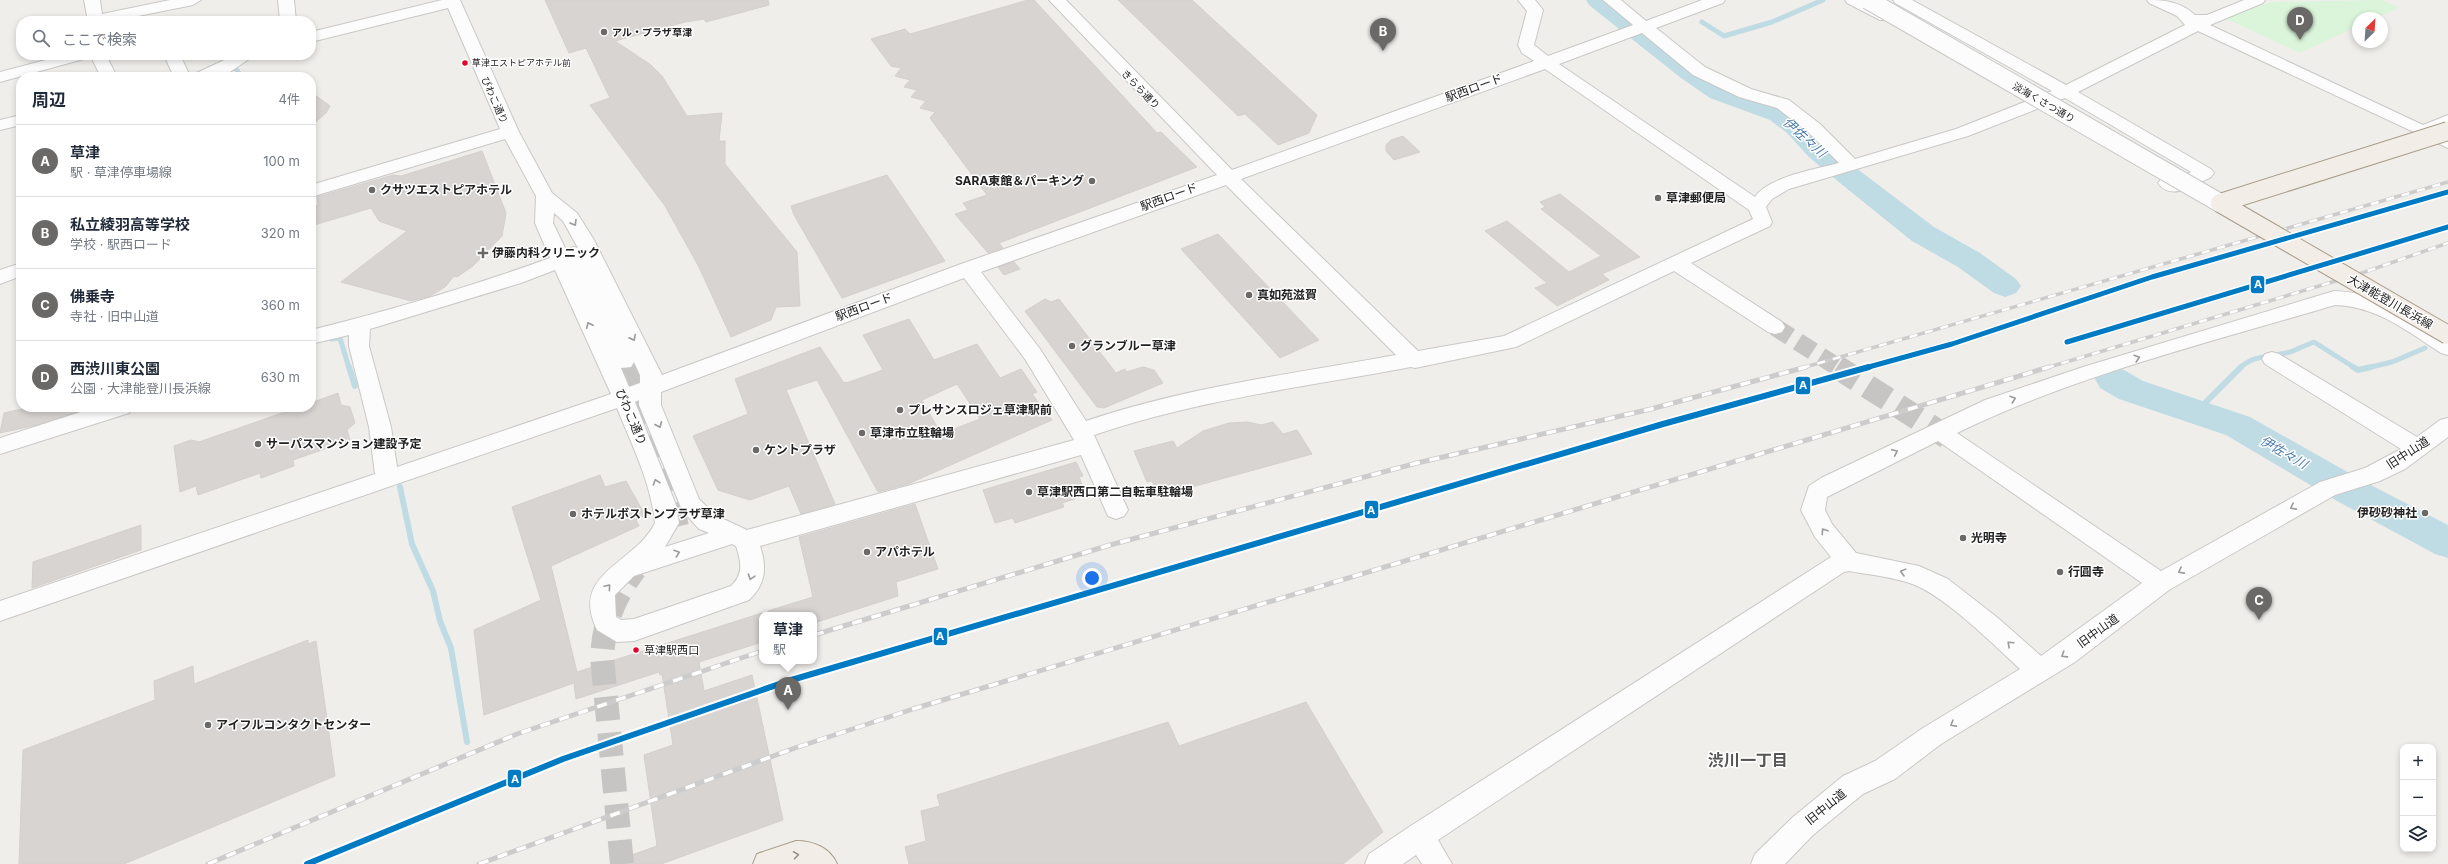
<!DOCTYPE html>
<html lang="ja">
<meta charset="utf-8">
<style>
:root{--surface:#fff;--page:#f6f6f7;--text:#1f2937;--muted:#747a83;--line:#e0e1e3;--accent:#6a6968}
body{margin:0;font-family:Inter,"Noto Sans JP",sans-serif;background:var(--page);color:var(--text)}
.controls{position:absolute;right:12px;bottom:12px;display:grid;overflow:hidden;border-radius:8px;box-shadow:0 2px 6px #0003}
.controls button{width:36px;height:36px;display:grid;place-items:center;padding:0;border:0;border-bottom:1px solid var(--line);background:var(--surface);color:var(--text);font:20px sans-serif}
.compass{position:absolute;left:2352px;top:12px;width:36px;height:36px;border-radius:50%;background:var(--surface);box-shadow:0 2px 6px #0003;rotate:25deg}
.you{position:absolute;left:1092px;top:578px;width:14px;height:14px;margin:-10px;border:3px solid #fff;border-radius:50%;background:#1a73e8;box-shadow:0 0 0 6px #1a73e833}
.badge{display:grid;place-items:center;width:26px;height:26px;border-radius:50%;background:var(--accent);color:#fff;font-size:13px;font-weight:700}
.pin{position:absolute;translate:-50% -33px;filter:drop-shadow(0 1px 2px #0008)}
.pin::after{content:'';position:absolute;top:21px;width:14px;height:12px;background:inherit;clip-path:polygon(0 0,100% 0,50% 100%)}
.popup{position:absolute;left:759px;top:612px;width:58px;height:52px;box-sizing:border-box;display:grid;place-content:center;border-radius:8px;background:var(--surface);filter:drop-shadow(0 1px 3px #0005);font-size:13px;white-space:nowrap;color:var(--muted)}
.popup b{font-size:15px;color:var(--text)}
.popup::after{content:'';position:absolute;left:50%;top:100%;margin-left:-8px;border:8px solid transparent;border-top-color:var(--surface)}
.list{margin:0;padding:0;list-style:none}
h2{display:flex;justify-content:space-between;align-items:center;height:52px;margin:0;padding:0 16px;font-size:17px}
h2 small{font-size:13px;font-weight:400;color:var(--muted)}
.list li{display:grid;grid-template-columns:26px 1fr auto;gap:12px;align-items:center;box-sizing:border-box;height:72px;padding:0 16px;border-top:1px solid var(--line)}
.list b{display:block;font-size:15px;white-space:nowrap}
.list p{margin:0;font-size:13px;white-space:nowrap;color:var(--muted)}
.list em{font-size:13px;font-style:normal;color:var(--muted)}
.icon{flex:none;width:22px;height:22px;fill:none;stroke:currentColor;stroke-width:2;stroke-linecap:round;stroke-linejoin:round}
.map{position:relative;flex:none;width:2448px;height:864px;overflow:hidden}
.search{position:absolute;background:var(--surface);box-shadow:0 2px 6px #0003;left:16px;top:16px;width:300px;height:44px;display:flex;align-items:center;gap:10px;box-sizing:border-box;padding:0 14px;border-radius:16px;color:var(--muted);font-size:15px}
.panel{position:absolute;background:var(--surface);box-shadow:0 2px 6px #0003;left:16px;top:72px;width:300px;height:340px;border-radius:16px}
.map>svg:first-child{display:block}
</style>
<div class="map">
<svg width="2448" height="864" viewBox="0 0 2448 864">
<rect width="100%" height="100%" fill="#f0eeeb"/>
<polygon fill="#daf5da" points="2382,0 2399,8 2376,18 2358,18 2358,26 2300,53 2225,18 2258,5 2275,2"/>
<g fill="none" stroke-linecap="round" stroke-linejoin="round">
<g stroke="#bfdbe3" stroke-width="5">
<polyline points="1702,22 1724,36 1772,22 1823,0"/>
<polyline points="235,67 241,77"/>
<polyline points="331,339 340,338 349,368"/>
<path d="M2240,368C2254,354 2273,357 2290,352C2298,349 2306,345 2314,342L2355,368"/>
<polyline points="2367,368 2392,362 2425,348"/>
</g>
<g stroke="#bfdbe3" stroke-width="6">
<polyline points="349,367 355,386"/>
<polyline points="2353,367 2358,370 2371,367"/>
<polyline points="2197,411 2241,367"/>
<polyline points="400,487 412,544 433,591 440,621 451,648 467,742"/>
</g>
<g fill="#bfdbe3" fill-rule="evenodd">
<polygon points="1586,0 1614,0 1699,66 1730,86 1790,108 1860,171 1934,227 1980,253 2016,279 2021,286 2016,293 2005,297 1994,293 1958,267 1912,241 1840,183 1809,157 1787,133 1770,120 1710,98 1681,78 1589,5"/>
<polygon points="2112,367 2124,370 2143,381 2250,417 2365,482 2448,525 2448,558 2435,554 2339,502 2226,435 2119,399 2100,388 2095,379 2100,370"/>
</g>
</g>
<g fill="#d7d4d2" stroke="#d3d0cc" fill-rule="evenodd">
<polygon points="545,0 768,0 769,5 706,22 704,19 685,22 615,41 651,65 662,76 687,116 722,113 719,141 725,141 725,164 797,252 800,306 776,307 771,320 731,337 699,267 665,206 590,105 610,98 586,48 569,53"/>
<polygon points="1028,0 1034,0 1157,133 1161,132 1197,167 999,243 1003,248 988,253 955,214 968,210 963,203 987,195 930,118 935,112 920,108 926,101 911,97 917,90 904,87 910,80 895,76 901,68 891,66 871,39 905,29 910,34"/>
<polygon points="1118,0 1192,0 1317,115 1309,133 1278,145 1245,114 1238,116"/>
<polygon points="311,92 330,106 326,113 311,126"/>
<polygon points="1403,136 1420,152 1394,160 1386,151 1386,145 1391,140"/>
<polygon points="482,151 506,213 502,236 473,266 457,277 454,276 445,287 430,296 411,301 341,282 407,231 379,221 371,208 311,226 311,207 318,205 317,197 393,175 401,176"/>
<polygon points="887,175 945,261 842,298 794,215 791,206"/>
<polygon points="1560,194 1640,257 1602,274 1609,280 1557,306 1535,288 1547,283 1485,231 1507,221 1569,272 1601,256 1541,209 1545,207 1540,202"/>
<polygon points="1218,234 1319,340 1280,358 1181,249"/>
<polygon points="1014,262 1020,269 1004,275 998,267"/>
<polygon points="1045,299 1051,302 1059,299 1116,373 1125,369 1126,372 1143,367 1154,370 1163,383 1104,408 1097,407 1025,311"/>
<path d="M909,319L934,360L977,344L1000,378L1021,369L1037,392L1032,394L1052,420L908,484L878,492L817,380L786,390L835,504L801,514L789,486L750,500L718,490L693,436L748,414L735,379L820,347L844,383L849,382L883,370L863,335ZM957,384L980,419L941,434L922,400Z"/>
<polygon points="338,393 341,405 350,407 355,423 347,430 350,440 293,460 294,466 261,478 260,473 198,495 196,486 180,492 174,446 191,440 199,442 299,407 311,407 311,403"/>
<polygon points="31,407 83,407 83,410 37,425 0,433 4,413"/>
<polygon points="1248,422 1261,425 1273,422 1283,434 1297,430 1312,454 1159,496 1152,481 1147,482 1134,451 1173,441 1177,448 1203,431 1229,423"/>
<polygon points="1076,462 1083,476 1079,477 1084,489 1072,493 1075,499 1062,503 1064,507 1015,523 1013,518 995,523 983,490"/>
<polygon points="600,475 605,487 626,481 645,515 636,520 639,526 551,566 577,672 762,613 762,642 699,662 704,691 752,675 783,820 661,864 613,864 612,862 657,846 644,755 673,745 662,674 660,675 659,672 576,699 574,683 484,715 474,630 541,600 512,507"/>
<polygon points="915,504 938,569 896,582 898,596 814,623 814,615 769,615 768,611 813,597 799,537"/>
<polygon points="141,525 141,550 32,588 33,562"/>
<polygon points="308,640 308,644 316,641 335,776 124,864 19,864 23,750 155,700 154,681 193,666 194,684"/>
<polygon points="1306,702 1383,832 1343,864 909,864 905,847 926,841 921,811 940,806 937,795 1168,722 1179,746"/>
</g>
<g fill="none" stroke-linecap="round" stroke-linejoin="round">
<g stroke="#c7c5c3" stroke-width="18" stroke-dasharray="18 9" stroke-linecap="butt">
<polyline points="1775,327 1839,368"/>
<polyline points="624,362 626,368"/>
</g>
<g stroke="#c7c5c3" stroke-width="24" stroke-dasharray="24 12" stroke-linecap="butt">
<polyline points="626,367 662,464 677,527"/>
<polyline points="1837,367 1947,437"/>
<path d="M622,864L602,657C604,622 614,597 635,569"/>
</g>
<g stroke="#c9c8c7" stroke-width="2">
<g id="minor">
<polygon points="84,0 100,0 102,14 170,0 201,0 193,5 113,21 88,21"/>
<polygon points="278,0 294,0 296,21 280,21"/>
<path d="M442,0H460L519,132L552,193L577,213L594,240L662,375L961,264L1217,175L1049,0H1066L1232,170L1534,61L1522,53L1518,45L1527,11L1518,0H1535L1543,10L1534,45L1548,56L1633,25L1603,0H1621L1646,21L1702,0H1725L1723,3L1656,28L1705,67L1751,89L1789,100L1820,124L1855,159L1956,129L2052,91L1895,3L1893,0H1912L2066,85L2185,25L2177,16L2149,3L2147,0C2166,0 2181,2 2195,15H2207L2244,0H2265L2263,3L2210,25L2423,125L2448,115V126L2437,131L2448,136V148L2198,31L2078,92L2211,169L2214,173L2211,177C2196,184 2171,202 2158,183L2161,179L2167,177L2175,180L2191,172L2065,98L1968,136L1789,189L1772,199L1766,207L1772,222L1770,226L1691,263L1782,322L1785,327L1782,332L1775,334L1768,332L1674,271L1516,347L1415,368L1411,367C1305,387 1196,400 1094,435L1128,510L1124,516L1116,519L1108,516L1081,455L760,546C767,567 766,584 749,600L634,641L617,642L597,630C569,573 635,564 655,523C651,483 632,445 617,408L0,621V601L375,474L369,427L349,346V335L311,344V330C392,310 472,286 550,258L535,223L536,196L505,139L311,197V185L500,129L448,8L311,42V32ZM1642,33L1693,75L1739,97L1777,108L1808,132L1839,163C1816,169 1768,177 1755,197L1559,64ZM1545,69L1749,210L1753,219L1504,336L1418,351L1241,179ZM1226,185L1396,355C1292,374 1186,387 1086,421L1040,349L981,272ZM554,213L563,221L578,248L574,247L566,250L553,223ZM555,270L611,394L397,467L391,427L369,346L370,329L521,283ZM964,278L1025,359L1074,440L747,530L715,515L699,499L661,405V392ZM634,362L640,375V383L629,387L621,368L631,367ZM639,400V405L682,510L699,529L709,533L665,547L679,523L676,505L635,402ZM732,544L736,546C741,561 744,574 731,586L634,619L621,620L616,617L615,595L634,576Z"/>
<polygon points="1845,0 1865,0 1892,14 1894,17 1892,20 1880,20 1847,3"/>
<polygon points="65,55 106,55 117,77 101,77 91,57 0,82 0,72"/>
<polygon points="164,55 180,55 190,76 235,55 255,55 230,72 213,77 174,77"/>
<polygon points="21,115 21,125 0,130 0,120"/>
<polygon points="21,263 21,276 0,284 0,270"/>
<path d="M2334,291C2378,292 2412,315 2448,338V355L2441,353C2407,331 2376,306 2335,305C2208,343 2076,375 1957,433L2161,571L2320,482L2365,468L2401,449L2265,364L2262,359L2265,354L2272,352L2279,354L2417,437L2440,420L2448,418V437L2405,469L2380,481L2335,495L2169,590L2075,662L1941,744L1895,779L1863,794L1813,835L1785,864H1751L1755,854L1793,817L1843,776L1875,761L1923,728L2020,669C1993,644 1948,599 1915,585C1895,577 1870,575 1849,571L1844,572L1438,840L1452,864H1422L1416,855L1403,864H1365L1369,854L1409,827L1831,557L1815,537L1801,510L1809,486L1821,478L1985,400L2083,367ZM1938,441L2142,583L2041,656L1998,618L1948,579L1919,566L1856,553L1832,524L1825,510L1827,497Z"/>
<polygon points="96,407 132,407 129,413 0,454 0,438"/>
</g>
</g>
<g stroke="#a79c86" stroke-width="2">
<path id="major" d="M796,841C814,841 830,848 837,864H753L757,854Z"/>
</g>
<use href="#minor" fill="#fdfcfc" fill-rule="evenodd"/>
<use href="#major" fill="#f3ede7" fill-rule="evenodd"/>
<g stroke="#ccc" stroke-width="3.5">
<g id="rail-far1">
<polyline points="1802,368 2448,182"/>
<polyline points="2046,368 2359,274 2448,243"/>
</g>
</g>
<g stroke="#ccc" stroke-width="5">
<g id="rail">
<polyline points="814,635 1110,545 1417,463 1651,409 1806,367"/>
<polyline points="208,864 517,734 762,651"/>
<polyline points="479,864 795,748 913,709 2049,367"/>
</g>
</g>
<use href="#rail-far1" stroke="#fff" stroke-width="2.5" stroke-dasharray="8" stroke-linecap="butt"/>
<use href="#rail" stroke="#fff" stroke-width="3.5" stroke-dasharray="10" stroke-linecap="butt"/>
<g stroke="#c9c8c7" stroke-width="20" stroke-linecap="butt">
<polyline id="minor-bridge" points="1868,0 2220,203"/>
</g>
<g stroke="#a79c86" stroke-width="20" stroke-linecap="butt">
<g id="major-bridge">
<polyline points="2220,203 2448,335"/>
<polyline points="2220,203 2448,131"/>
</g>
</g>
<use href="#minor-bridge" stroke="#fdfcfc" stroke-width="18"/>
<use href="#major-bridge" stroke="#f3ede7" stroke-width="18"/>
<g stroke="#fff" stroke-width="8">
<g id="rail-1-far1">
<polyline points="2067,342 2448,227"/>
<polyline points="1865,368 1952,344 2152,277 2448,192"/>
</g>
</g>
<g stroke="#fff" stroke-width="10">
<polyline id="rail-1" points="307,864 563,759 788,681 1663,424 1869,367"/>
</g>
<use href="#rail-1-far1" stroke="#007ac2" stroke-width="5"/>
<use href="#rail-1" stroke="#007ac2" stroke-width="6"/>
</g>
<defs><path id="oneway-chevron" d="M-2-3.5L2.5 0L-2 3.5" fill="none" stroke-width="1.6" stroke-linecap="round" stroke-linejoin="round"/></defs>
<g stroke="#9a9a9a">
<use href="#oneway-chevron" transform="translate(574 223) rotate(59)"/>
<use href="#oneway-chevron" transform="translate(589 325) rotate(-115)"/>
<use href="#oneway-chevron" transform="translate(633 338) rotate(63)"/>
<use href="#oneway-chevron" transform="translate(2137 358) rotate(-17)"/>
<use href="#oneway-chevron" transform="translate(2013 399) rotate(-19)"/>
<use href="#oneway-chevron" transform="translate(659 425) rotate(67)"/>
<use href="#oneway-chevron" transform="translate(1895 452) rotate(-25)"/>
<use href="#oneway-chevron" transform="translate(656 482) rotate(-109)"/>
<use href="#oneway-chevron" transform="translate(2293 507) rotate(152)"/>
<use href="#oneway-chevron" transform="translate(1824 531) rotate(-124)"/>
<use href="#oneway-chevron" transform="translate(677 553) rotate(-19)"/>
<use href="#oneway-chevron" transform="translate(2181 571) rotate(152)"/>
<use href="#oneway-chevron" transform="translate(1903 572) rotate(-165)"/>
<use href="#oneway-chevron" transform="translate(751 577) rotate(108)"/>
<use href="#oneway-chevron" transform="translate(608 587) rotate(-50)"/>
<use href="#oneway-chevron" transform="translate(2010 644) rotate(-137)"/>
<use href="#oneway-chevron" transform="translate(2064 655) rotate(148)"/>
<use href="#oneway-chevron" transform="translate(1953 724) rotate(151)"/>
</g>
<use stroke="#95928e" href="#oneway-chevron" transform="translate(796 855) rotate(-8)"/>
<g fill="#6a6968" stroke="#fff" stroke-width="1.5">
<circle cx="604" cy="32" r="4"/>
<circle cx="1092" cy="181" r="4"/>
<circle cx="372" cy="190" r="4"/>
<circle cx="1658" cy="198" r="4"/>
<path d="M481 247h4v4h4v4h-4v4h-4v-4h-4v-4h4z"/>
<circle cx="1249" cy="295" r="4"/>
<circle cx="1072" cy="346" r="4"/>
<circle cx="900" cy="410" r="4"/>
<circle cx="862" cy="433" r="4"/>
<circle cx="258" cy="444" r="4"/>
<circle cx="756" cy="450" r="4"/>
<circle cx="1029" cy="492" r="4"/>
<circle cx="2425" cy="513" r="4"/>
<circle cx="573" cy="514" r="4"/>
<circle cx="1963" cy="538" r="4"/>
<circle cx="867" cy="552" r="4"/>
<circle cx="2060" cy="572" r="4"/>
<circle cx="208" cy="725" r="4"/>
</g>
<g fill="#e4002b" stroke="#fff" stroke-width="1.5">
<circle cx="465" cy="63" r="3.5"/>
<circle cx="636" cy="650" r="3.5"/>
</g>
<g text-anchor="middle" stroke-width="3" stroke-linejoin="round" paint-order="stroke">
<g font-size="9" fill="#222" stroke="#fff" text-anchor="start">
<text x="472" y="66">草津エストピアホテル前</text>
</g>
<g font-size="10" font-weight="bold" fill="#222" stroke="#fff" text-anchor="start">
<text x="612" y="36">アル・プラザ草津</text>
</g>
<g font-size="10" fill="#222" stroke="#fff">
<text transform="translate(1141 89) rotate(46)" y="4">きらら通り</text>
<text transform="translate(495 100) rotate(66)" y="4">びわこ通り</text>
<text transform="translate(2044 102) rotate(30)" y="4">淡海くさつ通り</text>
</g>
<g font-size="11" fill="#222" stroke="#fff" text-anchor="start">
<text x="644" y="654">草津駅西口</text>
</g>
<g font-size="12" fill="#222" stroke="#fff">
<text transform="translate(1474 88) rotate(-20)" y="4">駅西ロード</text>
<text transform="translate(1169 197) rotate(-20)" y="4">駅西ロード</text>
<text transform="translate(2390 302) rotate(30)" y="4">大津能登川長浜線</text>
<text transform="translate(864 307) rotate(-20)" y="4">駅西ロード</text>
<text transform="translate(631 417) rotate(67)" y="4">びわこ通り</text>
<text transform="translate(2408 453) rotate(-33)" y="4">旧中山道</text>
<text transform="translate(2098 631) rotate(-36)" y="4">旧中山道</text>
<text transform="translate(1826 807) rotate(-39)" y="4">旧中山道</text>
</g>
<g font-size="12" font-weight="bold" fill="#222" stroke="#fff" text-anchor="start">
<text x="1084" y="185" text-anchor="end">SARA東館＆パーキング</text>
<text x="380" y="194">クサツエストピアホテル</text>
<text x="1666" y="202">草津郵便局</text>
<text x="492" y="257">伊藤内科クリニック</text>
<text x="1257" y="299">真如苑滋賀</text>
<text x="1080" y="350">グランブルー草津</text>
<text x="908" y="414">プレサンスロジェ草津駅前</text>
<text x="870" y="437">草津市立駐輪場</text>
<text x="266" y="448">サーパスマンション建設予定</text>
<text x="764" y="454">ケントプラザ</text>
<text x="1037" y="496">草津駅西口第二自転車駐輪場</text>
<text x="2417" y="517" text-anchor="end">伊砂砂神社</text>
<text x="581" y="518">ホテルボストンプラザ草津</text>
<text x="1971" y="542">光明寺</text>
<text x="875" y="556">アパホテル</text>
<text x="2068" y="576">行圓寺</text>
<text x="216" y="729">アイフルコンタクトセンター</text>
</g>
<g font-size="13" font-style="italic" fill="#4a7aab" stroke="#fff">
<text transform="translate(1805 137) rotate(42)" y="5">伊佐々川</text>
<text transform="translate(2284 452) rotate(30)" y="5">伊佐々川</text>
</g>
<g font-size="16" font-weight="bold" fill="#555" stroke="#fff">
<text x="1748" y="766">渋川一丁目</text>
</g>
</g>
<g stroke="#fff" stroke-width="1.5">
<rect x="2250" y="275" width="15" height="19" rx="4" fill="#007ac2"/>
<rect x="1795" y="376" width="16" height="19" rx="4" fill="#007ac2"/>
<rect x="1364" y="500" width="15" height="19" rx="4" fill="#007ac2"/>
<rect x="933" y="627" width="15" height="19" rx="4" fill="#007ac2"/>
<rect x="507" y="769" width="15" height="19" rx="4" fill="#007ac2"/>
</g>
<g font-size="11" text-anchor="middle" font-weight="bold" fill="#fff">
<text x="2258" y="288">A</text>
<text x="1803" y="389">A</text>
<text x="1371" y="514">A</text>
<text x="940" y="640">A</text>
<text x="515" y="783">A</text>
</g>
</svg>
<div class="controls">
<button>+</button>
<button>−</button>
<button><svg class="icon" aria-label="layers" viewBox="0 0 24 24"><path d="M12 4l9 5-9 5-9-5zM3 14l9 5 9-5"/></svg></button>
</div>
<svg class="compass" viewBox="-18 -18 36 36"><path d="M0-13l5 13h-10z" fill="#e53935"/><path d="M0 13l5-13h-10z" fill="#747a83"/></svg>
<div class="you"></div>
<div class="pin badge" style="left:788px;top:710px">A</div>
<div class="popup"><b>草津</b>駅</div>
<div class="pin badge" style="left:1383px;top:51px">B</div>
<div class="pin badge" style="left:2259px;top:620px">C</div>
<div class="pin badge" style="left:2300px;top:40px">D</div>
<div class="search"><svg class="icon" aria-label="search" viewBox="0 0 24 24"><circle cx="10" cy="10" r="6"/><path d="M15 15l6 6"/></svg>ここで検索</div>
<section class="panel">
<h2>周辺<small>4件</small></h2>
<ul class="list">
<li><span class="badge">A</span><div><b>草津</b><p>駅 · 草津停車場線</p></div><em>100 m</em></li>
<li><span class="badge">B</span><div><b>私立綾羽高等学校</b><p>学校 · 駅西ロード</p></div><em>320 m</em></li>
<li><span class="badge">C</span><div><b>佛乗寺</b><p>寺社 · 旧中山道</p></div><em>360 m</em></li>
<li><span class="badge">D</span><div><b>西渋川東公園</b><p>公園 · 大津能登川長浜線</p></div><em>630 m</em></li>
</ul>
</section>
</div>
